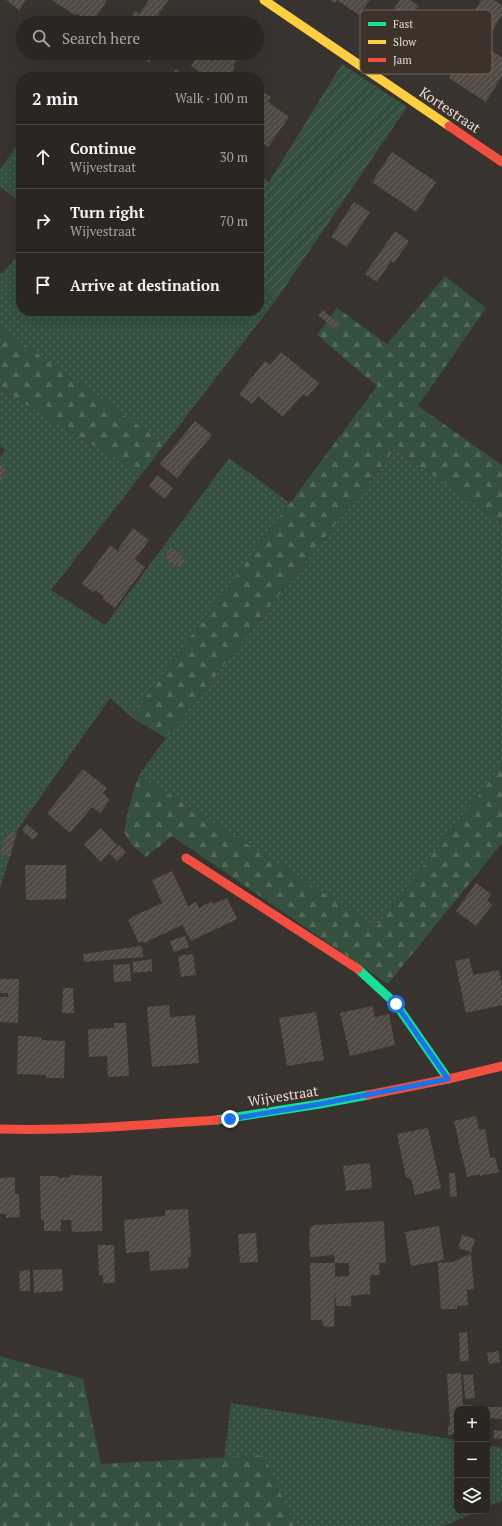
<!DOCTYPE html>
<meta charset="utf-8">
<style>
:root{--surface:#2a2622;--page:#36322f;--text:#f1f3f6;--muted:#a5a5a5;--line:#464340}
body{margin:0;font-family:"PT Serif",serif;background:var(--page);color:var(--text)}
.controls{position:absolute;right:12px;bottom:12px;display:grid;overflow:hidden;border-radius:8px;box-shadow:0 4px 16px #0002}
.controls button{width:36px;height:36px;display:grid;place-items:center;padding:0;border:0;border-bottom:1px solid var(--line);background:var(--surface);color:var(--text);font:20px sans-serif}
.stop{position:absolute;width:12px;height:12px;margin:-9px;border:3px solid #1a73e8;border-radius:50%;background:#fff}
.stop.end{background:#1a73e8;border-color:#fff;box-shadow:0 1px 4px #0008}
.list{margin:0;padding:0;list-style:none}
h2{display:flex;justify-content:space-between;align-items:center;height:52px;margin:0;padding:0 16px;font-size:17px}
h2 small{font-size:13px;font-weight:400;color:var(--muted)}
.list li{display:grid;grid-template-columns:26px 1fr auto;gap:12px;align-items:center;box-sizing:border-box;height:64px;padding:0 16px;border-top:1px solid var(--line)}
.list b{display:block;font-size:15px;white-space:nowrap}
.list p{margin:0;font-size:13px;white-space:nowrap;color:var(--muted)}
.list em{font-size:13px;font-style:normal;color:var(--muted)}
.icon{flex:none;width:22px;height:22px;fill:none;stroke:currentColor;stroke-width:2;stroke-linecap:round;stroke-linejoin:round}
.map{position:relative;flex:none;width:502px;height:1526px;overflow:hidden}
.search{position:absolute;background:var(--surface);box-shadow:0 4px 16px #0002;left:16px;top:16px;width:248px;height:44px;display:flex;align-items:center;gap:10px;box-sizing:border-box;padding:0 14px;border-radius:22px;color:var(--muted);font-size:15px}
.panel{position:absolute;background:var(--surface);box-shadow:0 4px 16px #0002;left:16px;top:72px;width:248px;height:244px;border-radius:16px}
.map>svg:first-child{display:block}
</style>
<div class="map">
<svg width="502" height="1526" viewBox="0 0 502 1526">
<defs>
<pattern id="grass-dots" width="8" height="8" patternUnits="userSpaceOnUse"><rect width="8" height="8" fill="#35503e"/><path d="M2 2h.1M6 6h.1" fill="none" stroke="#526959" stroke-width="1.8" stroke-linecap="round"/></pattern>
<pattern id="forest-firs" width="22" height="20" patternUnits="userSpaceOnUse"><rect width="22" height="20" fill="#35503e"/><path d="M5 1l3.5 6h-7zM16 11l3.5 6h-7z" fill="#526959"/></pattern>
<pattern id="garden-furrows" width="10" height="10" patternUnits="userSpaceOnUse"><rect width="10" height="10" fill="#35503e"/><path d="M-1 1l2-2M0 10L10 0M9 11l2-2" fill="none" stroke="#526959"/></pattern>
<pattern id="building-hatch" width="6" height="6" patternUnits="userSpaceOnUse"><rect width="6" height="6" fill="#514a42"/><path d="M-1 1l2-2M0 6l6-6M5 7l2-2" fill="none" stroke="#6a645d"/></pattern>
</defs>
<rect width="100%" height="100%" fill="#38332e"/>
<g fill="url(#grass-dots)">
<polygon points="21,140 21,202 0,187 0,169"/>
<polygon points="21,252 21,311 259,311 259,287 276,300 165,444 0,327 0,273 2,274"/>
<polygon points="0,387 39,413 142,474 51,590 105,625 229,458 290,503 131,717 110,698 18,829 0,889 0,458 5,450 0,446"/>
<polygon points="395,449 502,523 502,765 376,927 139,775 166,738"/>
<polygon points="231,1403 457,1440 457,1511 478,1511 444,1526 295,1526 264,1456 224,1458"/>
<polygon points="487,1445 502,1448 502,1501 487,1507"/>
</g>
<g fill="url(#forest-firs)">
<polygon points="445,276 486,308 418,406 502,465 502,523 395,449 166,738 131,717 377,386 317,335 337,308 387,344"/>
<polygon points="0,327 165,444 142,474 39,413 0,387"/>
<polygon points="502,765 502,843 388,984 172,836 146,857 132,845 124,832 129,806 139,775 376,927"/>
<polygon points="0,1356 83,1379 101,1464 264,1455 295,1526 0,1526"/>
</g>
<polygon fill="url(#garden-furrows)" points="342,64 407,107 276,300 259,287 259,174 269,182"/>
<g fill="url(#building-hatch)" fill-rule="evenodd">
<polygon points="6,0 26,0 19,10"/>
<polygon points="52,0 107,0 92,23 77,14 75,15"/>
<polygon points="149,0 168,0 158,15 169,23 134,23 137,18 132,15 135,11 139,14"/>
<polygon points="330,0 370,0 359,15 337,0 334,3"/>
<polygon points="400,0 410,0 419,6 414,12 431,24 408,57 376,35"/>
<polygon points="481,0 494,0 502,5 502,15 492,31 471,17"/>
<polygon points="122,16 132,23 117,23"/>
<polygon points="471,45 482,52 486,48 502,57 502,76 486,102 449,78"/>
<polygon points="136,53 155,53 149,62"/>
<polygon points="199,53 238,53 240,55 233,67 235,68 229,77 207,77 191,66"/>
<polygon points="176,69 188,77 171,77"/>
<polygon points="259,89 271,97 268,102 289,117 268,147 259,141"/>
<polygon points="392,152 436,182 416,212 372,182"/>
<polygon points="354,202 370,212 347,247 331,237"/>
<polygon points="395,231 409,241 394,263 391,261 377,282 365,274"/>
<polygon points="323,310 340,325 336,330 318,315"/>
<polygon points="281,352 319,383 307,397 303,394 283,417 258,396 252,404 239,394 265,361 270,365"/>
<polygon points="195,421 212,435 177,478 160,464"/>
<polygon points="0,465 8,471 0,481"/>
<polygon points="157,475 173,488 165,499 149,486"/>
<polygon points="133,528 149,540 135,559 145,567 115,608 103,599 104,597 95,590 93,592 82,584 110,545 119,552 118,549"/>
<polygon points="171,548 185,559 179,567 164,557"/>
<polygon points="83,769 107,788 103,793 110,800 100,813 92,807 70,833 47,813"/>
<polygon points="27,824 38,834 33,840 22,830"/>
<polygon points="101,828 117,845 101,862 84,845"/>
<polygon points="8,831 16,833 10,857 0,854"/>
<polygon points="119,845 126,852 117,861 110,854"/>
<polygon points="25,865 66,865 66,899 26,900"/>
<polygon points="172,871 188,906 196,902 199,908 212,901 213,904 227,898 237,919 191,941 178,917 182,925 144,943 143,941 139,943 128,920 132,918 132,917 162,903 152,880"/>
<polygon points="476,883 491,894 487,900 492,905 476,926 456,911"/>
<polygon points="185,936 189,947 174,952 170,941"/>
<polygon points="142,946 143,957 84,962 83,954"/>
<polygon points="193,954 196,975 181,977 178,956"/>
<polygon points="469,958 473,975 499,970 502,986 502,1005 466,1013 455,961"/>
<polygon points="152,959 152,971 133,973 133,962"/>
<polygon points="130,964 131,981 114,982 113,965"/>
<polygon points="0,979 19,979 18,1023 0,1022 0,997 8,997 8,993 0,993"/>
<polygon points="63,988 73,988 74,1013 62,1013"/>
<polygon points="169,1005 170,1017 195,1015 199,1063 152,1067 147,1007"/>
<polygon points="372,1006 375,1017 389,1014 395,1045 350,1056 340,1013"/>
<polygon points="316,1012 324,1060 287,1066 279,1018"/>
<polygon points="114,1023 126,1023 129,1076 108,1077 107,1056 89,1057 88,1029 114,1028"/>
<polygon points="18,1036 41,1037 41,1040 65,1041 64,1078 46,1078 46,1075 17,1074"/>
<polygon points="476,1116 479,1130 485,1129 490,1158 495,1157 499,1172 480,1176 480,1174 467,1177 454,1121"/>
<polygon points="428,1128 441,1188 415,1195 411,1179 406,1177 397,1134"/>
<polygon points="370,1163 372,1188 346,1191 343,1166"/>
<polygon points="449,1173 455,1173 457,1196 450,1197"/>
<polygon points="70,1175 102,1176 102,1231 72,1232 71,1220 61,1220 61,1231 44,1231 44,1220 41,1220 40,1176 58,1176 59,1178 70,1177"/>
<polygon points="15,1177 15,1194 19,1194 20,1217 6,1218 6,1214 0,1214 0,1178"/>
<polygon points="188,1209 191,1257 188,1257 189,1268 150,1271 149,1251 126,1253 124,1220 165,1216 165,1210"/>
<path d="M384,1221L386,1263H379L380,1275H370V1294L351,1296V1306H336L335,1291L334,1327L323,1326L322,1320H311L310,1263H335L334,1255L311,1257L309,1247L310,1227L315,1225ZM335,1263H349V1276L335,1277Z"/>
<polygon points="439,1226 444,1260 411,1266 405,1232"/>
<polygon points="256,1233 258,1262 240,1263 238,1234"/>
<polygon points="462,1235 475,1239 471,1252 458,1248"/>
<polygon points="98,1245 114,1245 115,1283 103,1283 103,1275 99,1275"/>
<polygon points="471,1254 474,1289 467,1290 468,1305 457,1306 457,1309 441,1309 438,1263 453,1262"/>
<polygon points="62,1269 63,1291 34,1293 33,1270"/>
<polygon points="30,1270 30,1291 20,1291 19,1271"/>
<polygon points="467,1332 469,1361 460,1361 459,1333"/>
<polygon points="498,1351 500,1362 489,1364 487,1353"/>
<polygon points="461,1373 463,1405 472,1405 472,1409 457,1409 457,1434 448,1435 448,1426 450,1425 447,1374"/>
<polygon points="473,1374 475,1398 465,1399 463,1375"/>
<polygon points="488,1407 502,1407 502,1419 487,1418"/>
<polygon points="494,1430 502,1431 502,1439 493,1438"/>
</g>
<g fill="none" stroke-linecap="round" stroke-linejoin="round">
<g stroke="#16e098" stroke-width="9">
<polyline points="358,969 396,1004 448,1079"/>
<polyline points="217,1120 320,1104 368,1095"/>
</g>
<polyline stroke="#ffcf43" stroke-width="9" points="264,0 449,126"/>
<g stroke="#f24e42" stroke-width="9">
<polyline points="449,126 502,162"/>
<polyline points="186,858 358,969"/>
<polyline points="368,1095 448,1079 502,1066"/>
<path d="M0,1129C72,1131 145,1125 217,1120"/>
</g>
</g>
<g fill="none" stroke-linecap="round" stroke-linejoin="round">
<polyline stroke="#1a73e8" stroke-width="5" points="230,1119 320,1104 448,1079 396,1004"/>
</g>
<g text-anchor="middle" stroke-width="4" stroke-linejoin="round" paint-order="stroke">
<g font-size="14" fill="#e2dcd6" stroke="#3c322a">
<text transform="translate(450 110) rotate(34)" y="5">Kortestraat</text>
<text transform="translate(283 1096) rotate(-9)" y="5">Wijvestraat</text>
</g>
</g>
<rect x="360" y="10" width="132" height="64" rx="6" fill="#3c322a" stroke="#6e655e" stroke-width="1"/>
<rect x="368" y="22" width="18" height="4" fill="#16e098"/>
<rect x="368" y="40" width="18" height="4" fill="#ffcf43"/>
<rect x="368" y="58" width="18" height="4" fill="#f24e42"/>
<g font-size="11" fill="#e2dcd6">
<text x="393" y="28">Fast</text>
<text x="393" y="46">Slow</text>
<text x="393" y="64">Jam</text>
</g>
</svg>
<div class="controls">
<button>+</button>
<button>−</button>
<button><svg class="icon" aria-label="layers" viewBox="0 0 24 24"><path d="M12 4l9 5-9 5-9-5zM3 14l9 5 9-5"/></svg></button>
</div>
<div class="stop" style="left:396px;top:1004px"></div>
<div class="stop end" style="left:230px;top:1119px"></div>
<div class="search"><svg class="icon" aria-label="search" viewBox="0 0 24 24"><circle cx="10" cy="10" r="6"/><path d="M15 15l6 6"/></svg>Search here</div>
<section class="panel">
<h2>2 min<small>Walk · 100 m</small></h2>
<ul class="list">
<li><svg class="icon" aria-label="ahead" viewBox="0 0 24 24"><path d="M12 20V5M6 11l6-6 6 6"/></svg><div><b>Continue</b><p>Wijvestraat</p></div><em>30 m</em></li>
<li><svg class="icon" aria-label="right" viewBox="0 0 24 24"><path d="M7 20v-9h11M14 6l5 5-5 5"/></svg><div><b>Turn right</b><p>Wijvestraat</p></div><em>70 m</em></li>
<li><svg class="icon" aria-label="arrive" viewBox="0 0 24 24"><path d="M6 21V4h12l-3 4 3 4H6"/></svg><div><b>Arrive at destination</b></div></li>
</ul>
</section>
</div>
